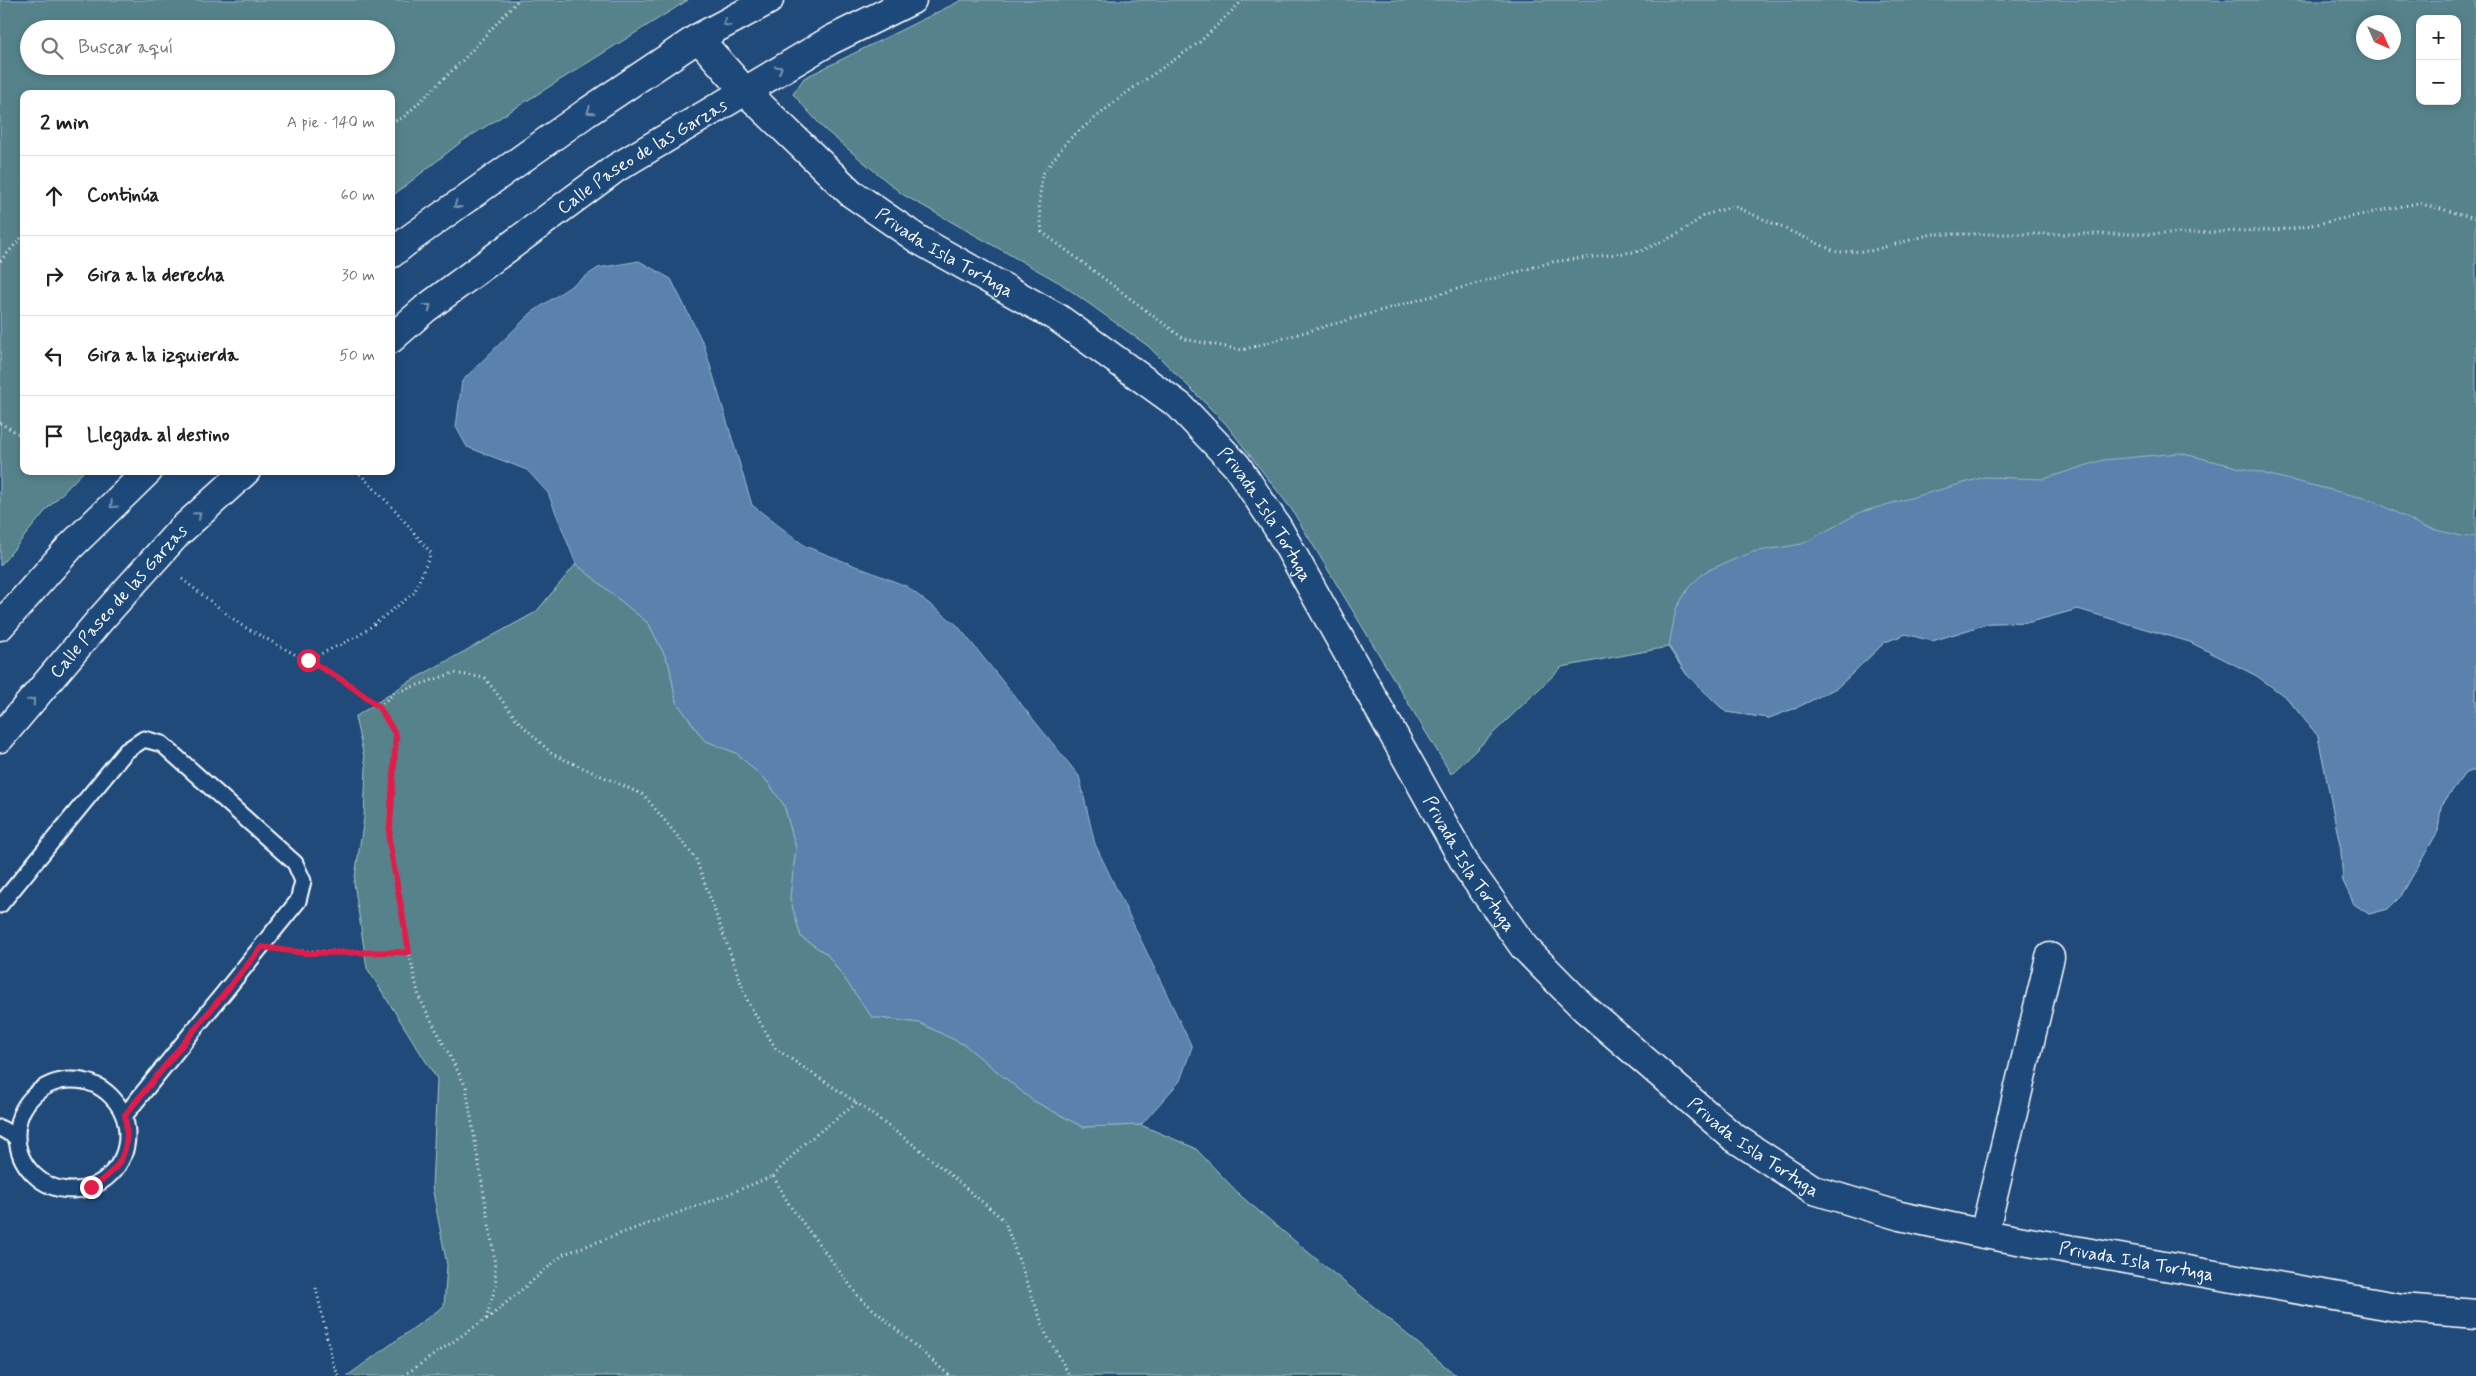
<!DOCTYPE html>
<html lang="es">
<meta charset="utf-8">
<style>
:root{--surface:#fff;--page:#f6f6f6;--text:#202124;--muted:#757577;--line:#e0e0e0}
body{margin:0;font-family:Mynerve,sans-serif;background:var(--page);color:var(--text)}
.controls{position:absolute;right:15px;top:15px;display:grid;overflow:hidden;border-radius:10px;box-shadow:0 2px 8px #0003}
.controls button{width:45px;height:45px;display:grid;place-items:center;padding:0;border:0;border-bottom:1px solid var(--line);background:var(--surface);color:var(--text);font:25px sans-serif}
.compass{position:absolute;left:2356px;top:15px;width:45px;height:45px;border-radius:50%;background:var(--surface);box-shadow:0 2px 8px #0003;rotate:135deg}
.stop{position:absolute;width:15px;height:15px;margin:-11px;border:4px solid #e11d48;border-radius:50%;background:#fff}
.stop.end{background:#e11d48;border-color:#fff;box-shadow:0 1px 5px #0008}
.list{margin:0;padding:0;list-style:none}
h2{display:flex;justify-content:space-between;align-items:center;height:65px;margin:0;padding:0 20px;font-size:21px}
h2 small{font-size:16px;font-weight:400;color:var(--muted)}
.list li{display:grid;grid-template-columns:32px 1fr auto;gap:15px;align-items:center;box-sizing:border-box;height:80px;padding:0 20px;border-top:1px solid var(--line)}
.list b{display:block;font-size:19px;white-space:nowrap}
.list em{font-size:16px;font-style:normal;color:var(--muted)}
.icon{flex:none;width:28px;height:28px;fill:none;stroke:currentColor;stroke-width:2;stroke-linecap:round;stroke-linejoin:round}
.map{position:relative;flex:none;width:2476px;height:1376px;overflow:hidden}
.search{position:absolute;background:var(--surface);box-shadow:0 2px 8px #0003;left:20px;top:20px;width:375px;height:55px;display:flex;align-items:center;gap:12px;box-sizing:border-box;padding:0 18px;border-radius:28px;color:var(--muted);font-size:19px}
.panel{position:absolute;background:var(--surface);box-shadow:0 2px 8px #0003;left:20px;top:90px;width:375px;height:385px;border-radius:10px}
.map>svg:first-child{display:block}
</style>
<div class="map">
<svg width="2476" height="1376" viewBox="0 0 2476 1376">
<rect width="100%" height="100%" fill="#1f4a7a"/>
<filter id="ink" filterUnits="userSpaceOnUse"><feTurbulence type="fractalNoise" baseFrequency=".02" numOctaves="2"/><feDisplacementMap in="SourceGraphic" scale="10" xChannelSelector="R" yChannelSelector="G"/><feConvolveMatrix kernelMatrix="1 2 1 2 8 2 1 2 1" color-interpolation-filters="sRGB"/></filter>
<g filter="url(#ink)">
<g fill="#57838b" stroke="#abc1c5" fill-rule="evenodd">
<path d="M0,0H688L461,142L391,197V94H24V471H84L47,509L0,566ZM29,29H386V66H29Z"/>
<path d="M962,0H2476V770L2465,773L2441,806L2438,831L2401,896L2388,909L2369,914L2354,904L2343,881L2341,850L2318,736L2287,698L2257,676L2190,642L2078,609L2030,622L1990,623L1932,641L1906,634L1885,642L1838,687L1798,707L1769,718L1726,712L1687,675L1668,647L1562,667L1451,774L1292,510L1226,424L1148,346L1060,283L902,194L824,129L793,94L804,78ZM2420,19H2457V101H2420ZM2364,22H2394V52H2364Z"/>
<polygon points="576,564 649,624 669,664 676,701 704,740 736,753 767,781 784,805 796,848 790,898 801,937 827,954 872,1017 920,1023 965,1045 1032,1100 1083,1127 1141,1125 1195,1148 1242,1197 1457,1376 347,1376 444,1306 447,1265 432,1187 437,1079 367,968 354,883 364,818 366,766 355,717 405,684 536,612"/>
</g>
<g fill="#5a82ac" stroke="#9cb4cd">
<polygon points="639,261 671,279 704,345 752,505 805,546 906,586 957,625 1079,776 1095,844 1192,1047 1180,1081 1141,1125 1083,1127 1032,1100 965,1045 920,1023 872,1017 827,954 801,937 790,898 796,848 784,805 767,781 736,753 704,740 676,701 669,664 649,624 576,564 548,493 527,470 467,447 456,427 462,381 531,313 598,268"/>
<polygon points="2180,453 2372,500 2424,527 2465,537 2476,536 2476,770 2465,773 2441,806 2438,831 2401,896 2388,909 2369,914 2354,904 2343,881 2341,850 2318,736 2287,698 2257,676 2190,642 2078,609 2030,622 1990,623 1932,641 1906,634 1885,642 1838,687 1798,707 1769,718 1726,712 1687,675 1669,646 1676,609 1689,587 1706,571 1753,552 1802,544 1861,512 1985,477 2044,479 2103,460"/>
</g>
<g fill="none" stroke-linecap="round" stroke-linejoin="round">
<g stroke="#fff" stroke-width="19">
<g id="service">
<polyline points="0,905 126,751 144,739 162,744 295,863 303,881 298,901 125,1115"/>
<circle cx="72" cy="1135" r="55"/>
<polyline points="0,1128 16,1137"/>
</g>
</g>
<g stroke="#fff" stroke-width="31">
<g id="minor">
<path id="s1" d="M698,38L744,90L851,193L919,240L1058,318L1180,406L1237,466L1278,528L1469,870L1524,947L1584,1008L1732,1136L1814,1190L1900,1216L1984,1234L2402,1308L2476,1314"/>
<polyline points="1984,1234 2050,957"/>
</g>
</g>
<g stroke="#fff" stroke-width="31">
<g id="tertiary">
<polyline points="391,254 411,238 586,113 698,38 769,0"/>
<path id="s2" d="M391,339L425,309L616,168L831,40L912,0"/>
<polyline points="0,626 70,547 148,471"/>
<path id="s3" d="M0,738L100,620L178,533L246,471"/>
</g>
</g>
<g stroke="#fff" stroke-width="3" stroke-dasharray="1 4" stroke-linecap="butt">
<polyline points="1243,0 1200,42 1126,93 1068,140 1042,175 1039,205 1042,232 1184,339 1242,350 1552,262 1641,251 1680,233 1705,215 1734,206 1837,252 1870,251 1932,234 2169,234 2292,229 2418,203 2476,218"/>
<polyline points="391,123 404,117 464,59 518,0"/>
<polyline points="0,261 24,235"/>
<polyline points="0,423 24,437"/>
<polyline points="182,579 241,625 344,681 379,707 396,735 389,840 409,952 419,997 466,1087 494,1255 496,1285 486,1319 403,1376"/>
<polyline points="308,660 360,635 414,593 431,553 395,510 357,471"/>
<polyline points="379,707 394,693 454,673 485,678 516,719 552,754 644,795 696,859 748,1002 776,1049 857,1103"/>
<polyline points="292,951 409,952"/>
<polyline points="773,1176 805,1143 857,1103 918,1148 1004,1220 1046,1334 1070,1376"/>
<polyline points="316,1288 333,1364 339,1376"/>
<polyline points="487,1319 564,1254 716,1199 773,1176 790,1206 859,1297 950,1376"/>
</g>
<use href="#service" stroke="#1f4a7a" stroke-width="15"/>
<use href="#minor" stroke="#1f4a7a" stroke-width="28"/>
<use href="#tertiary" stroke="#1f4a7a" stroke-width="28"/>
</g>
<defs><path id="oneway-chevron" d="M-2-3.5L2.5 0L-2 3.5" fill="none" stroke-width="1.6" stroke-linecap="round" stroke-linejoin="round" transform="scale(1.25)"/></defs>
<g stroke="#7992af">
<use href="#oneway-chevron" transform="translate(726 23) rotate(152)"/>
<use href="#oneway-chevron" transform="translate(779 69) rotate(-30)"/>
<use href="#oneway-chevron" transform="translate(590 111) rotate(146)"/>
<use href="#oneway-chevron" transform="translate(457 205) rotate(145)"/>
<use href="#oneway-chevron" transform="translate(428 307) rotate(-38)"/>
<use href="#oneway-chevron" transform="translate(113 505) rotate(136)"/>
<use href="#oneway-chevron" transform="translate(198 515) rotate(-42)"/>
<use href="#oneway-chevron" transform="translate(32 701) rotate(-50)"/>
</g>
</g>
<g fill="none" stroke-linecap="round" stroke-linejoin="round" filter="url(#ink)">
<path stroke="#e11d48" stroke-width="6" d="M91,1187C122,1169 131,1150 125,1115L262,947L305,953L409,952L389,840L396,735L379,707L344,681L308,660"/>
</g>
<g text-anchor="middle" stroke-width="4" stroke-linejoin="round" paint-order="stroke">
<g font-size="18" fill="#fff" stroke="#1f4a7a">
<text dy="6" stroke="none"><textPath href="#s2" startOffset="311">Calle Paseo de las Garzas</textPath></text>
<text dy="6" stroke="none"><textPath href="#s1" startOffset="329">Privada Isla Tortuga</textPath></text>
<text dy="6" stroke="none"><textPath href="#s1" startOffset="749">Privada Isla Tortuga</textPath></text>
<text dy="6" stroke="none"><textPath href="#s3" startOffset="181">Calle Paseo de las Garzas</textPath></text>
<text dy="6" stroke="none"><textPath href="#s1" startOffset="1154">Privada Isla Tortuga</textPath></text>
<text dy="6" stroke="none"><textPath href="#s1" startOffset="1559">Privada Isla Tortuga</textPath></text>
<text dy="6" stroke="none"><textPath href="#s1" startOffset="1964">Privada Isla Tortuga</textPath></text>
</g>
</g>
</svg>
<div class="controls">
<button>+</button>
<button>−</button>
</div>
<svg class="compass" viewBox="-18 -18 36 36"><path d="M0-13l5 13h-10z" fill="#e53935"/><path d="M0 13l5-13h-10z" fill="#757577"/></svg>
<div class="stop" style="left:308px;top:660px"></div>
<div class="stop end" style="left:91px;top:1187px"></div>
<div class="search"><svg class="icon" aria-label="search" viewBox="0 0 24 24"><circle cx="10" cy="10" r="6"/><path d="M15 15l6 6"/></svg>Buscar aquí</div>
<section class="panel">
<h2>2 min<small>A pie · 140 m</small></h2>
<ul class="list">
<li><svg class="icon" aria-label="ahead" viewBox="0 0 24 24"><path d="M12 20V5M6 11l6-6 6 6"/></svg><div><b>Continúa</b></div><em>60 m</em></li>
<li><svg class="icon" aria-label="right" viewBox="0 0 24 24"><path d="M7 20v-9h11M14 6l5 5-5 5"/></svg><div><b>Gira a la derecha</b></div><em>30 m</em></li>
<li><svg class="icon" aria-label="left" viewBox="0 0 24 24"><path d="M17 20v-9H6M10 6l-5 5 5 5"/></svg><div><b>Gira a la izquierda</b></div><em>50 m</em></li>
<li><svg class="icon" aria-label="arrive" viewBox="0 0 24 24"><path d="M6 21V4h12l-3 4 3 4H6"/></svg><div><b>Llegada al destino</b></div></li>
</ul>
</section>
</div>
